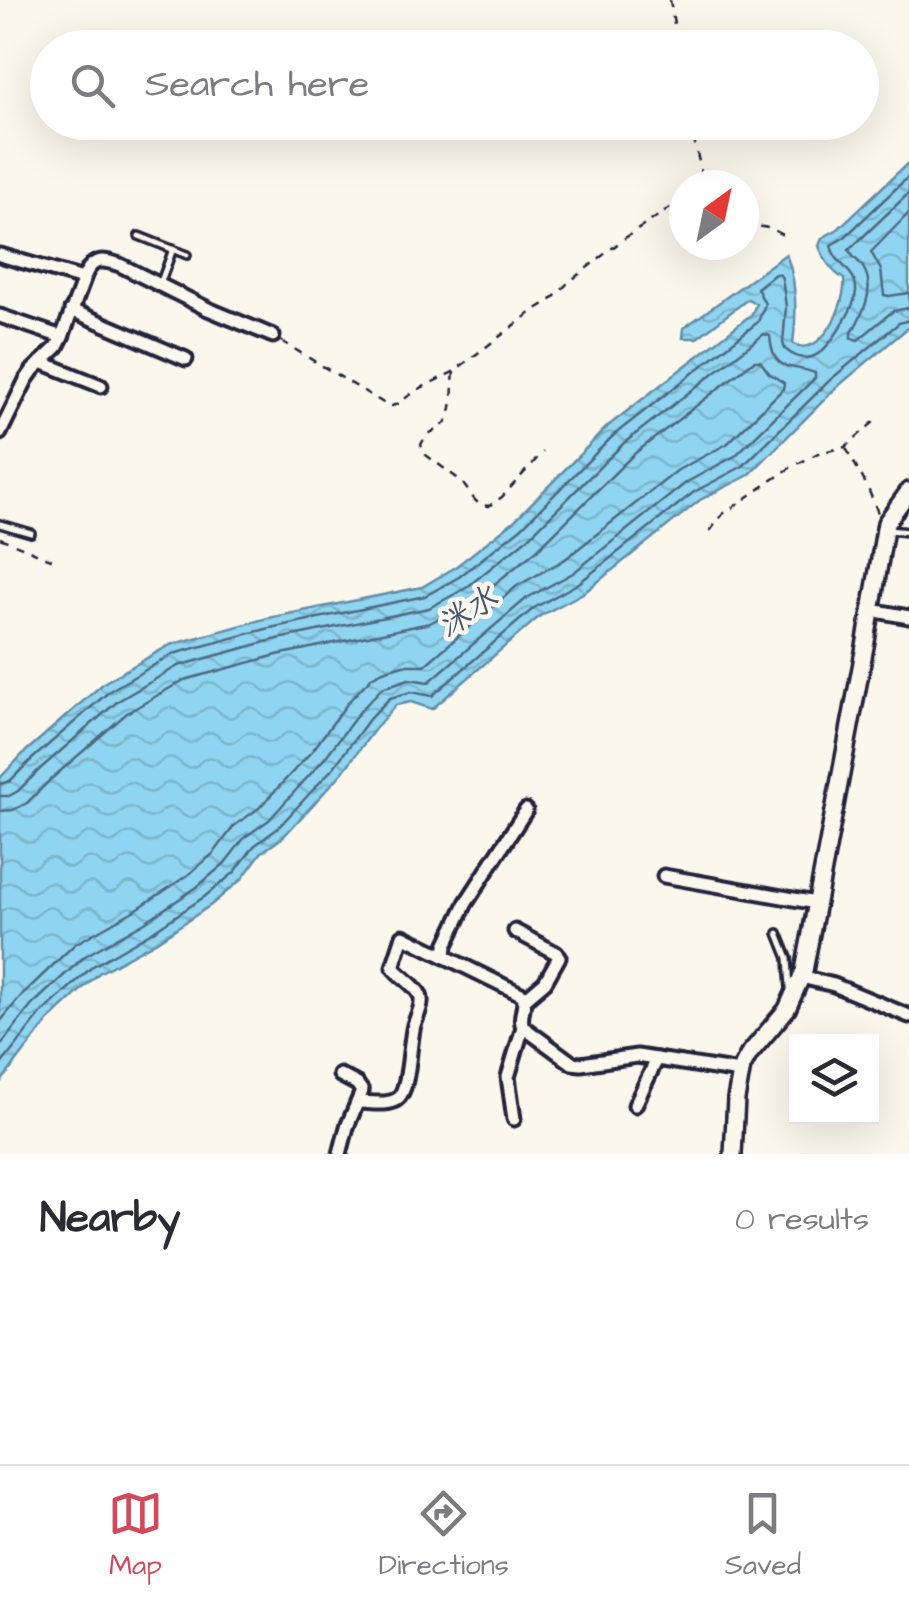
<!DOCTYPE html>
<meta charset="utf-8">
<style>
:root{--surface:#fff;--page:#f7f7f7;--text:#2b2b33;--muted:#7c7c81;--line:#e1e1e2;--accent:#d1495b}
body{margin:0;font-family:"Architects Daughter","LXGW WenKai TC",sans-serif;background:var(--page);color:var(--text)}
.controls{position:absolute;right:30px;bottom:30px;display:grid;overflow:hidden;border-radius:0px;box-shadow:0 10px 40px #0002}
.controls button{width:90px;height:90px;display:grid;place-items:center;padding:0;border:0;border-bottom:2px solid var(--line);background:var(--surface);color:var(--text);font:50px sans-serif}
.compass{position:absolute;left:669px;top:170px;width:90px;height:90px;border-radius:50%;background:var(--surface);box-shadow:0 10px 40px #0002;rotate:33deg}
.list{margin:0;padding:0;list-style:none}
h2{display:flex;justify-content:space-between;align-items:center;height:130px;margin:0;padding:0 40px;font-size:42px}
h2 small{font-size:32px;font-weight:400;color:var(--muted)}
.icon{flex:none;width:55px;height:55px;fill:none;stroke:currentColor;stroke-width:2;stroke-linecap:round;stroke-linejoin:round}
.map{position:relative;flex:none;width:909px;height:1154px;overflow:hidden}
.search{position:absolute;background:var(--surface);box-shadow:0 10px 40px #0002;left:30px;right:30px;top:30px;height:110px;display:flex;align-items:center;gap:25px;box-sizing:border-box;padding:0 35px;border-radius:55px;color:var(--muted);font-size:38px}
.sheet{height:310px;background:var(--surface)}
nav{display:flex;justify-content:space-around;align-items:center;box-sizing:border-box;height:140px;border-top:2px solid var(--line);background:var(--surface);font-size:28px;color:var(--muted)}
nav a{display:grid;justify-items:center;gap:5px}
nav .on{color:var(--accent)}
.map>svg:first-child{display:block}
</style>
<div class="map">
<svg width="909" height="1154" viewBox="0 0 909 1154">
<defs>
<pattern id="water-waves" width="16" height="10" patternUnits="userSpaceOnUse" patternTransform="scale(2.5)"><rect width="16" height="10" fill="#8fd4f0"/><path d="M0 5q4-4 8 0t8 0" fill="none" stroke="#7bb6cf"/></pattern>
</defs>
<rect width="100%" height="100%" fill="#fbf7ec"/>
<filter id="ink" filterUnits="userSpaceOnUse"><feTurbulence type="fractalNoise" baseFrequency=".01" numOctaves="2"/><feDisplacementMap in="SourceGraphic" scale="20" xChannelSelector="R" yChannelSelector="G"/><feConvolveMatrix kernelMatrix="1 2 1 2 8 2 1 2 1" color-interpolation-filters="sRGB"/></filter>
<g filter="url(#ink)">
<path fill="url(#water-waves)" stroke="#638da8" stroke-width="2.5" d="M909,162V327L837,387L749,475L700,500L585,592L540,616L432,709L411,702L396,705L378,725L342,773L283,837L261,853L242,879L211,905L157,941L99,973L48,1021L0,1083V778L24,753L105,682L170,645L268,618L422,587L454,568L514,521L608,426L752,314L756,304L748,299L697,338H683L684,328L786,254C797,282 797,314 793,344C822,360 847,302 844,279C831,271 825,261 819,246L822,238L838,229Z"/>
<g fill="none" stroke-linecap="round" stroke-linejoin="round">
<g stroke="#4e6983" stroke-width="2.5">
<path d="M909,193L849,250C852,258 860,261 864,269C876,291 862,315 851,334V338L858,340L893,311L909,308"/>
<polyline points="909,213 871,252 881,270 884,295 889,296 909,293"/>
<path d="M0,784L10,781L31,760L111,690L173,654L270,628L425,596L459,577L521,528L615,434L758,322L765,304L757,288L775,274H779L782,278L786,307L783,343L785,349C810,371 827,349 840,328C847,317 855,304 856,291C857,269 834,265 831,245L845,237L909,176"/>
<path d="M0,796H9L18,791L40,769L118,701L178,666L273,640L429,608L466,588L529,537L624,443L764,334L770,336C773,374 791,364 815,373V378L735,456L687,482L573,573L527,598L429,682L409,679L382,688L361,710L324,759L269,820L245,837L225,863L197,887L145,922L85,956L32,1005L0,1046"/>
<polyline points="0,811 13,810 27,803 50,780 127,713 184,680 277,655 430,623 477,598 537,550 634,454 754,361 760,361 769,373 784,383 783,389 727,444 678,470 564,560 517,586 425,665 403,665 383,671 373,676 349,701 313,750 259,808 234,826 214,853 188,875 137,909 75,944 22,995 0,1022"/>
<polyline points="0,1066 41,1014 93,966 152,932 204,897 235,872 254,846 277,829 334,767 370,718 390,698 411,692 432,696 534,608 579,583 694,492 743,466 830,380 899,323 909,320"/>
</g>
<g stroke="#22223b" stroke-width="12">
<g id="lane">
<polyline points="139,236 187,255"/>
<polyline points="160,284 173,249"/>
<polyline points="0,524 31,533"/>
<polyline points="888,530 909,532"/>
<polyline points="778,933 788,958 790,988"/>
</g>
</g>
<g stroke="#22223b" stroke-width="19">
<g id="street">
<polyline points="0,255 83,279"/>
<polyline points="71,310 186,359"/>
<polyline points="0,316 62,337"/>
<polyline points="41,362 101,386"/>
<path d="M0,433L26,380L33,370L57,347L62,337L86,273C94,257 105,260 120,265L208,309L273,336"/>
<polyline points="871,610 909,617"/>
<polyline points="664,876 816,903"/>
<polyline points="515,931 556,953 559,957 545,982 525,999"/>
<polyline points="445,957 446,945 466,903 526,810"/>
<polyline points="801,977 834,985 909,1016"/>
<polyline points="340,1075 357,1084 362,1091 347,1127 340,1154"/>
<path d="M359,1102C369,1102 388,1106 397,1099C410,1090 409,1043 414,1025C417,1016 424,1003 420,995C415,984 400,977 393,967L403,936L523,995C527,1005 518,1016 523,1027L572,1063L581,1064L637,1056L740,1072"/>
<polyline points="635,1105 657,1059"/>
<polyline points="514,1119 508,1077 523,1027"/>
</g>
</g>
<g stroke="#22223b" stroke-width="22">
<polyline id="secondary" points="733,1154 736,1099 742,1067 749,1054 787,1009 804,971 866,641 886,523 909,491"/>
</g>
<g stroke="#22223b" stroke-width="2.5" stroke-dasharray="8 8" stroke-linecap="butt">
<polyline points="670,0 678,48"/>
<path d="M690,122C693,140 703,170 701,185"/>
<polyline points="705,180 719,171 723,173 726,180"/>
<path d="M744,227C764,226 768,226 786,237"/>
<polyline points="281,341 385,404 392,406 397,404 417,390 453,372 536,309 551,300 569,282 625,238 684,199"/>
<path d="M454,372C452,386 454,412 445,423C435,434 428,429 421,445L426,455L461,481L474,499L480,505L489,506L502,497L543,452"/>
<polyline points="846,448 867,486 878,513"/>
<polyline points="710,531 723,514 790,468 818,453 845,447 875,421"/>
<polyline points="0,538 53,560"/>
</g>
<use href="#lane" stroke="#fbf7ec" stroke-width="5"/>
<use href="#street" stroke="#fbf7ec" stroke-width="11"/>
<use href="#secondary" stroke="#fbf7ec" stroke-width="15"/>
</g>
</g>
<g text-anchor="middle" stroke-width="9" stroke-linejoin="round" paint-order="stroke">
<g font-size="32" font-style="italic" fill="#435771" stroke="#fbf7ec">
<text transform="translate(467 611) rotate(-33)" y="11">洣水</text>
</g>
</g>
</svg>
<div class="controls">
<button><svg class="icon" aria-label="layers" viewBox="0 0 24 24"><path d="M12 4l9 5-9 5-9-5zM3 14l9 5 9-5"/></svg></button>
</div>
<svg class="compass" viewBox="-18 -18 36 36"><path d="M0-13l5 13h-10z" fill="#e53935"/><path d="M0 13l5-13h-10z" fill="#7c7c81"/></svg>
<div class="search"><svg class="icon" aria-label="search" viewBox="0 0 24 24"><circle cx="10" cy="10" r="6"/><path d="M15 15l6 6"/></svg>Search here</div>
</div>
<section class="sheet">
<h2>Nearby<small>0 results</small></h2>
<ul class="list">
</ul>
</section>
<nav>
<a class="on"><svg class="icon" aria-label="map" viewBox="0 0 24 24"><path d="M3 6l6-2 6 2 6-2v14l-6 2-6-2-6 2zM9 4v14M15 6v14"/></svg>Map</a>
<a><svg class="icon" aria-label="directions" viewBox="0 0 24 24"><path d="M12 3l9 9-9 9-9-9zM9 14v-3h6M13 9l2 2-2 2"/></svg>Directions</a>
<a><svg class="icon" aria-label="saved" viewBox="0 0 24 24"><path d="M7 4h10v16l-5-4-5 4z"/></svg>Saved</a>
</nav>
